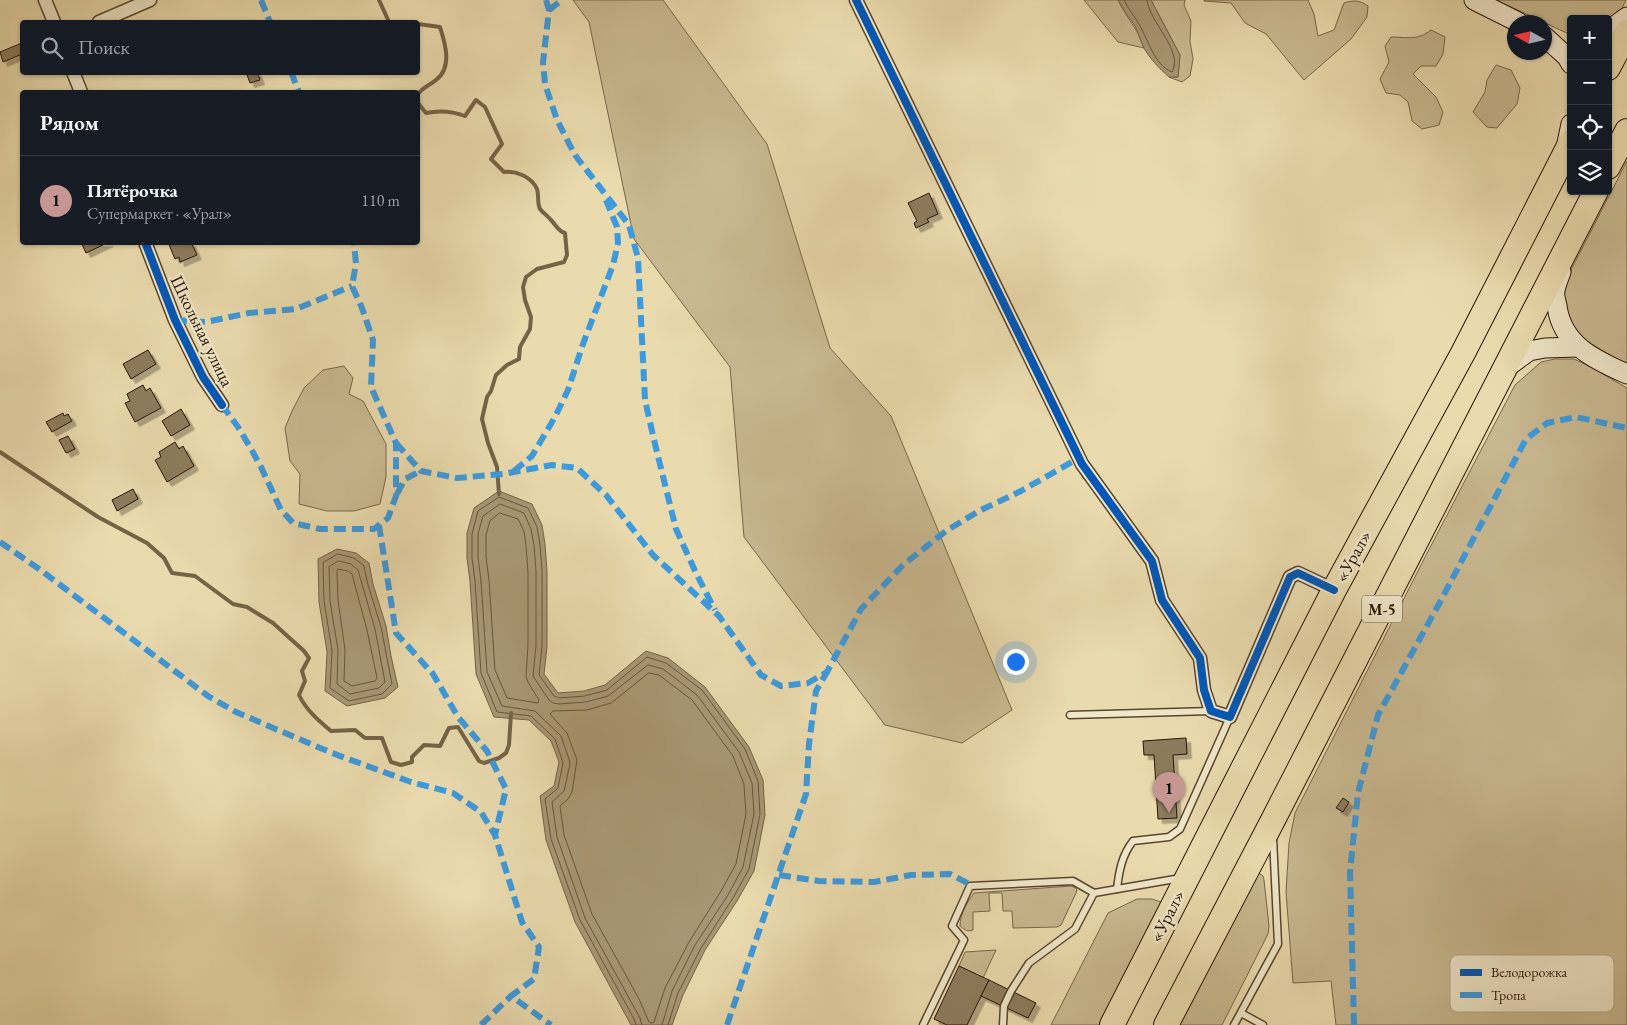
<!DOCTYPE html>
<html lang="ru">
<meta charset="utf-8">
<style>
:root{--surface:#171b24;--page:#20242c;--text:#f1f3f6;--muted:#9ea1a6;--line:#363941;--accent:#c59692}
body{margin:0;font-family:"EB Garamond",serif;background:var(--page);color:var(--text)}
.controls{position:absolute;right:15px;top:15px;display:grid;overflow:hidden;border-radius:5px;box-shadow:0 1px 4px #0004}
.controls button{width:45px;height:45px;display:grid;place-items:center;padding:0;border:0;border-bottom:1px solid var(--line);background:var(--surface);color:var(--text);font:25px sans-serif}
.compass{position:absolute;left:1507px;top:15px;width:45px;height:45px;border-radius:50%;background:var(--surface);box-shadow:0 1px 4px #0004;rotate:278deg}
.you{position:absolute;left:1015px;top:661px;width:18px;height:18px;margin:-12px;border:4px solid #fff;border-radius:50%;background:#1a73e8;box-shadow:0 0 0 8px #1a73e833}
.badge{display:grid;place-items:center;width:32px;height:32px;border-radius:50%;background:var(--accent);color:#111;font-size:16px;font-weight:700}
.pin{position:absolute;translate:-50% -41px;filter:drop-shadow(0 1px 2px #0008)}
.pin::after{content:'';position:absolute;top:26px;width:18px;height:15px;background:inherit;clip-path:polygon(0 0,100% 0,50% 100%)}
.list{margin:0;padding:0;list-style:none}
h2{display:flex;justify-content:space-between;align-items:center;height:65px;margin:0;padding:0 20px;font-size:21px}
h2 small{font-size:16px;font-weight:400;color:var(--muted)}
.list li{display:grid;grid-template-columns:32px 1fr auto;gap:15px;align-items:center;box-sizing:border-box;height:90px;padding:0 20px;border-top:1px solid var(--line)}
.list b{display:block;font-size:19px;white-space:nowrap}
.list p{margin:0;font-size:16px;white-space:nowrap;color:var(--muted)}
.list em{font-size:16px;font-style:normal;color:var(--muted)}
.icon{flex:none;width:28px;height:28px;fill:none;stroke:currentColor;stroke-width:2;stroke-linecap:round;stroke-linejoin:round}
.map{position:relative;flex:none;width:1627px;height:1025px;overflow:hidden}
.search{position:absolute;background:var(--surface);box-shadow:0 1px 4px #0004;left:20px;top:20px;width:400px;height:55px;display:flex;align-items:center;gap:12px;box-sizing:border-box;padding:0 18px;border-radius:5px;color:var(--muted);font-size:19px}
.panel{position:absolute;background:var(--surface);box-shadow:0 1px 4px #0004;left:20px;top:90px;width:400px;height:155px;border-radius:5px}
.map>svg:first-child{display:block}
</style>
<div class="map">
<svg width="1627" height="1025" viewBox="0 0 1627 1025">
<defs>
<filter id="shadow"><feDropShadow dx="4.5" dy="4.5" stdDeviation="0" flood-color="#0004"/></filter>
</defs>
<rect width="100%" height="100%" fill="#eadbae"/>
<filter id="stains"><feTurbulence type="fractalNoise" baseFrequency=".004" numOctaves="4"/><feColorMatrix values="0 0 0 0 .2 0 0 0 0 .09 0 0 0 0 .02 0 0 0 .5 -.17"/></filter>
<radialGradient id="worn" r=".72"><stop offset=".6" stop-color="#630" stop-opacity="0"/><stop offset="1" stop-color="#630" stop-opacity=".3"/></radialGradient>
<g fill="#c9b991" stroke="#79664a">
<polygon points="573,0 663,0 767,144 830,348 891,416 1012,710 962,743 885,725 744,537 730,367 634,239 589,22"/>
<path d="M1084,0H1118C1126,17 1138,29 1144,48L1118,42Z"/>
<polygon points="1151,0 1185,0 1184,5 1191,21 1190,41 1193,59 1190,76 1182,82 1169,77 1178,77 1180,55"/>
<path d="M1204,0H1308L1314,14L1318,36L1334,30L1344,3C1354,0 1359,0 1368,6L1367,17L1351,39L1304,80L1266,34L1245,23L1231,3L1204,1Z"/>
<polygon points="1496,0 1626,0 1620,12 1608,23 1608,19 1571,19 1571,35"/>
<path d="M1431,30L1445,37L1443,54L1436,66H1421L1413,74L1436,97L1443,112L1439,125L1422,129L1412,121L1408,102L1400,95L1386,93L1380,79L1389,62L1385,46L1391,37C1407,37 1417,41 1431,30Z"/>
<polygon points="1496,65 1511,70 1520,88 1517,104 1497,128 1487,127 1473,112 1485,92 1487,80"/>
<polygon points="1627,161 1627,365 1583,339 1573,328 1564,312 1564,293 1571,270"/>
<polygon points="1555,359 1574,359 1591,367 1627,388 1627,1025 1336,1025 1331,981 1293,983 1286,892 1289,843 1295,813 1423,561 1515,385 1541,362"/>
<polygon points="344,366 353,378 349,394 363,401 386,444 386,477 380,504 354,511 327,511 299,504 300,474 290,461 285,428 292,411 304,388 323,370"/>
<polygon points="1259,873 1263,876 1264,880 1269,926 1268,934 1222,1025 1178,1025"/>
<path d="M1071,886L1076,888L1077,891L1061,925L1057,927L1013,928L1012,911H1003L1002,893H989L990,911L973,912V930C967,932 965,930 960,926C960,913 967,903 974,893Z"/>
<polygon points="1137,899 1152,899 1161,902 1162,910 1103,1025 1051,1025 1108,913"/>
<polygon points="996,950 983,978 959,966 965,952"/>
</g>
<g fill="#a89774" stroke="#756347">
<path d="M1118,0H1151L1180,55L1178,77H1169C1160,69 1150,59 1144,48C1140,41 1139,33 1135,26C1129,17 1123,10 1118,0Z"/>
<polygon points="499,491 532,504 542,525 545,544 547,571 547,647 544,674 558,693 584,691 605,685 646,651 668,658 705,687 749,747 763,780 765,815 754,871 737,901 705,950 683,995 672,1025 631,1025 575,922 546,840 540,796 554,786 559,762 551,741 529,720 494,717 476,674 470,581 467,558 467,533 474,508"/>
<polygon points="337,549 356,553 369,563 373,584 386,626 391,656 398,687 385,698 347,706 325,691 327,652 319,602 318,559"/>
</g>
<g fill="none" stroke-linecap="round" stroke-linejoin="round">
<g stroke="#68563c" stroke-width="1">
<path d="M1124,0C1128,9 1134,15 1139,24C1148,39 1154,65 1172,72C1184,51 1149,22 1147,0"/>
<polygon points="500,513 518,519 524,531 526,546 528,572 528,645 526,677 529,684 539,700 538,703 507,698 495,670 489,580 486,557 486,535 490,521"/>
<polygon points="338,554 354,558 364,566 368,585 381,627 392,684 382,694 349,701 330,688 332,651 324,601 323,563"/>
<polygon points="339,561 351,564 358,570 375,629 385,682 379,688 350,694 337,684 338,650 330,601 329,567"/>
<polygon points="338,569 348,571 352,574 367,630 377,678 375,681 352,686 344,681 345,650 338,600 337,572"/>
<polygon points="649,673 659,675 692,700 733,756 744,784 746,814 736,864 721,891 689,942 665,988 654,1022 652,1023 649,1022 639,999 592,914 564,835 560,806 568,799 572,792 577,760 567,733 550,714 553,711 587,710 611,703"/>
<polyline points="636,1025 635,1021 627,1006 580,920 551,839 545,799 558,788 563,763 555,739 531,716 497,712 481,673 475,581 472,558 472,534 478,511 499,497 528,508 537,527 540,545 542,571 542,646 539,675 554,696 559,698 585,696 607,690 647,657 666,663 702,690 745,749 758,781 760,814 749,869 733,898 701,948 678,993 668,1025"/>
<polyline points="642,1025 640,1018 585,918 557,837 552,802 564,791 570,764 569,759 561,736 535,711 502,706 487,672 481,581 478,557 478,534 483,516 500,504 524,513 531,529 534,545 536,571 536,646 533,676 549,700 553,703 559,704 586,702 608,696 648,665 663,669 697,695 739,752 752,783 754,814 743,867 728,895 695,945 672,991 662,1025"/>
</g>
<g stroke="#756347" stroke-width="4">
<polyline points="379,0 389,22"/>
<path d="M418,24L440,27C445,43 453,67 436,80C430,85 423,87 418,94"/>
<path d="M418,98V103L426,113C440,110 452,111 465,116L476,100L485,107L502,144L491,159L504,172C516,171 531,176 537,189C539,195 537,203 540,209C543,213 548,216 551,220C556,225 558,231 565,233L567,255L564,262L537,269L526,277L523,287L525,300L531,317L530,329L520,347L519,359L507,365L496,375L491,391L487,397L482,419L488,443L497,467L499,494"/>
<path d="M0,452L98,517L147,543L164,558L172,573L195,576L233,604L247,607L273,623L304,651L309,658L302,671L305,681L299,695C306,710 319,721 331,731L355,730L365,738H382L391,762L401,765L412,762V757L424,745L440,746L449,728L458,727L479,761L484,763L499,758L506,753L509,745L511,713"/>
</g>
</g>
<g fill="#8d7b5c" stroke="#291404" filter="url(#shadow)">
<polygon points="22,43 22,54 3,62 0,52"/>
<polygon points="246,72 257,72 260,80 250,83"/>
<polygon points="929,193 938,214 927,219 929,222 916,228 914,223 917,221 908,203"/>
<polygon points="81,242 109,242 86,253"/>
<polygon points="168,242 191,242 197,255 180,262 179,257 175,259"/>
<polygon points="148,350 156,364 131,379 123,364"/>
<polygon points="143,385 146,391 150,388 161,408 135,422 125,403 130,401 127,394"/>
<polygon points="181,409 190,425 171,436 162,421"/>
<polygon points="63,413 64,416 68,414 72,421 52,432 46,422"/>
<polygon points="68,436 75,449 66,453 59,440"/>
<polygon points="175,442 179,449 183,446 194,466 167,482 155,460 161,457 159,452"/>
<polygon points="133,489 138,499 117,511 112,500"/>
<polygon points="1186,738 1187,754 1173,755 1177,818 1158,819 1154,755 1144,755 1143,741"/>
<polygon points="1343,798 1349,802 1343,812 1336,808"/>
<polygon points="959,966 989,980 967,1025 947,1025 934,1019"/>
<polygon points="989,980 1036,1003 1028,1018 981,996"/>
</g>
<g fill="none" stroke-linecap="round" stroke-linejoin="round">
<g stroke="#59462e" stroke-width="9">
<g id="lane">
<polyline points="1070,715 1211,711"/>
<path d="M1117,889C1119,871 1122,855 1133,841L1169,837L1180,829L1230,717"/>
<polyline points="1241,1013 1263,1025"/>
<polyline points="923,1025 964,940 952,926 970,886 1073,881 1094,893"/>
<polyline points="1003,1025 1004,1006 1011,991 1029,963 1075,929 1094,893 1181,878"/>
<polyline points="1234,1025 1278,944 1273,838"/>
</g>
</g>
<g stroke="#59462e" stroke-width="15">
<g id="street">
<polyline points="45,0 54,22"/>
<polyline points="856,0 1082,464 1152,561 1162,600 1200,658 1204,690 1211,711 1230,717 1290,577 1298,573 1334,590"/>
<polyline points="99,22 150,0"/>
<polyline points="73,72 81,92"/>
<polyline points="145,242 175,320 203,377 222,405"/>
</g>
</g>
<g stroke="#291404" stroke-width="21">
<g id="secondary">
<polyline points="1474,0 1518,22"/>
<polyline points="1608,31 1627,17"/>
<polyline points="1544,36 1567,57 1571,64"/>
<polyline points="1565,153 1571,124"/>
<path d="M1561,272C1559,278 1556,284 1555,291C1554,295 1556,301 1557,306C1562,345 1595,360 1627,374"/>
<polyline points="1507,367 1529,351 1545,348 1578,347"/>
</g>
</g>
<g stroke="#291404" stroke-width="26">
<g id="highway">
<polyline points="1608,68 1627,32"/>
<polyline points="1608,167 1627,131"/>
<polyline points="1112,1025 1334,590 1463,353 1571,142"/>
<polyline points="1166,1025 1272,822 1596,191"/>
</g>
</g>
<use href="#lane" stroke="#f1e8ca" stroke-width="6"/>
<use href="#street" stroke="#f1e8ca" stroke-width="12"/>
<use href="#secondary" stroke="#f1e8ca" stroke-width="19"/>
<use href="#highway" stroke="#eadbae" stroke-width="24"/>
<g stroke="#3d9add" stroke-width="6" stroke-dasharray="12 6" stroke-linecap="butt">
<polyline points="261,0 270,22"/>
<polyline points="546,0 549,10 543,62 545,84 557,120 575,155 629,225 638,258 645,400 655,444 676,529 696,573 715,610"/>
<polyline points="549,10 562,0"/>
<polyline points="291,72 299,92"/>
<polyline points="175,320 206,322 249,313 296,309 352,286"/>
<polyline points="222,405 238,427 250,447 261,467 281,510 293,523 320,529 374,529 388,518 396,496 396,443 371,387 373,340 362,308 352,286 356,264 354,242"/>
<polyline points="396,443 421,471 457,478 503,474 552,465 577,468 606,495 653,555 719,616 761,675 781,686 808,683 827,672 861,609 903,565 946,531 979,511 1021,491 1079,458"/>
<polyline points="514,471 532,456 555,417 568,390 583,344 613,265 618,243 617,227 606,200"/>
<polyline points="397,494 405,479 421,471"/>
<polyline points="379,525 396,633 433,674 458,717 487,751 506,789 495,835"/>
<polyline points="0,542 39,569 208,696 236,712 332,753 411,782 453,793 481,812 495,835 522,922 539,947 534,979 511,996 551,1025"/>
<polyline points="779,875 819,881 874,882 911,875 950,874 973,886"/>
<polyline points="481,1025 511,996"/>
<polyline points="727,1025 806,794 809,744 816,691 827,672"/>
<polyline points="1354,1025 1350,872 1358,793 1378,715 1440,602 1526,439 1547,423 1576,417 1627,428"/>
</g>
<g stroke="#f1e8ca" stroke-width="11">
<g id="cycleway">
<polyline points="856,0 1082,464 1152,561 1162,600 1200,658 1204,690 1211,711 1230,717 1290,577 1298,573 1334,590"/>
<polyline points="145,242 175,320 203,377 222,405"/>
</g>
</g>
<use href="#cycleway" stroke="#0057b8" stroke-width="8"/>
</g>
<g text-anchor="middle" stroke-width="5" stroke-linejoin="round" paint-order="stroke">
<rect fill="#f1e8ca" stroke="#65543f" stroke-width="1" x="1362" y="595.5" width="40" height="27" rx="4"/>
<g font-size="16" font-weight="bold" fill="#291404">
<text x="1382" y="615">М-5</text>
</g>
<g font-size="18" fill="#291404" stroke="#f1e8ca">
<text transform="translate(202 331) rotate(64)" y="6">Школьная улица</text>
<text transform="translate(1353 556) rotate(-61)" y="6">«Урал»</text>
<text transform="translate(1167 916) rotate(-63)" y="6">«Урал»</text>
</g>
</g>
<rect x="1450" y="955" width="164" height="57" rx="8" fill="#f1e8ca" stroke="#b5a88f" stroke-width="1"/>
<rect x="1460" y="969" width="22" height="7" fill="#0057b8"/>
<rect x="1460" y="992" width="22" height="6" fill="#3d9add"/>
<g font-size="14" fill="#291404">
<text x="1491" y="977">Велодорожка</text>
<text x="1491" y="1000">Тропа</text>
</g>
<rect width="100%" height="100%" filter="url(#stains)"/>
<rect width="100%" height="100%" fill="url(#worn)"/>
</svg>
<div class="controls">
<button>+</button>
<button>−</button>
<button><svg class="icon" aria-label="locate" viewBox="0 0 24 24"><circle cx="12" cy="12" r="6"/><path d="M12 2v4M12 18v4M2 12h4M18 12h4"/></svg></button>
<button><svg class="icon" aria-label="layers" viewBox="0 0 24 24"><path d="M12 4l9 5-9 5-9-5zM3 14l9 5 9-5"/></svg></button>
</div>
<svg class="compass" viewBox="-18 -18 36 36"><path d="M0-13l5 13h-10z" fill="#e53935"/><path d="M0 13l5-13h-10z" fill="#9ea1a6"/></svg>
<div class="you"></div>
<div class="pin badge" style="left:1169px;top:813px">1</div>
<div class="search"><svg class="icon" aria-label="search" viewBox="0 0 24 24"><circle cx="10" cy="10" r="6"/><path d="M15 15l6 6"/></svg>Поиск</div>
<section class="panel">
<h2>Рядом<small></small></h2>
<ul class="list">
<li><span class="badge">1</span><div><b>Пятёрочка</b><p>Супермаркет · «Урал»</p></div><em>110 m</em></li>
</ul>
</section>
</div>
